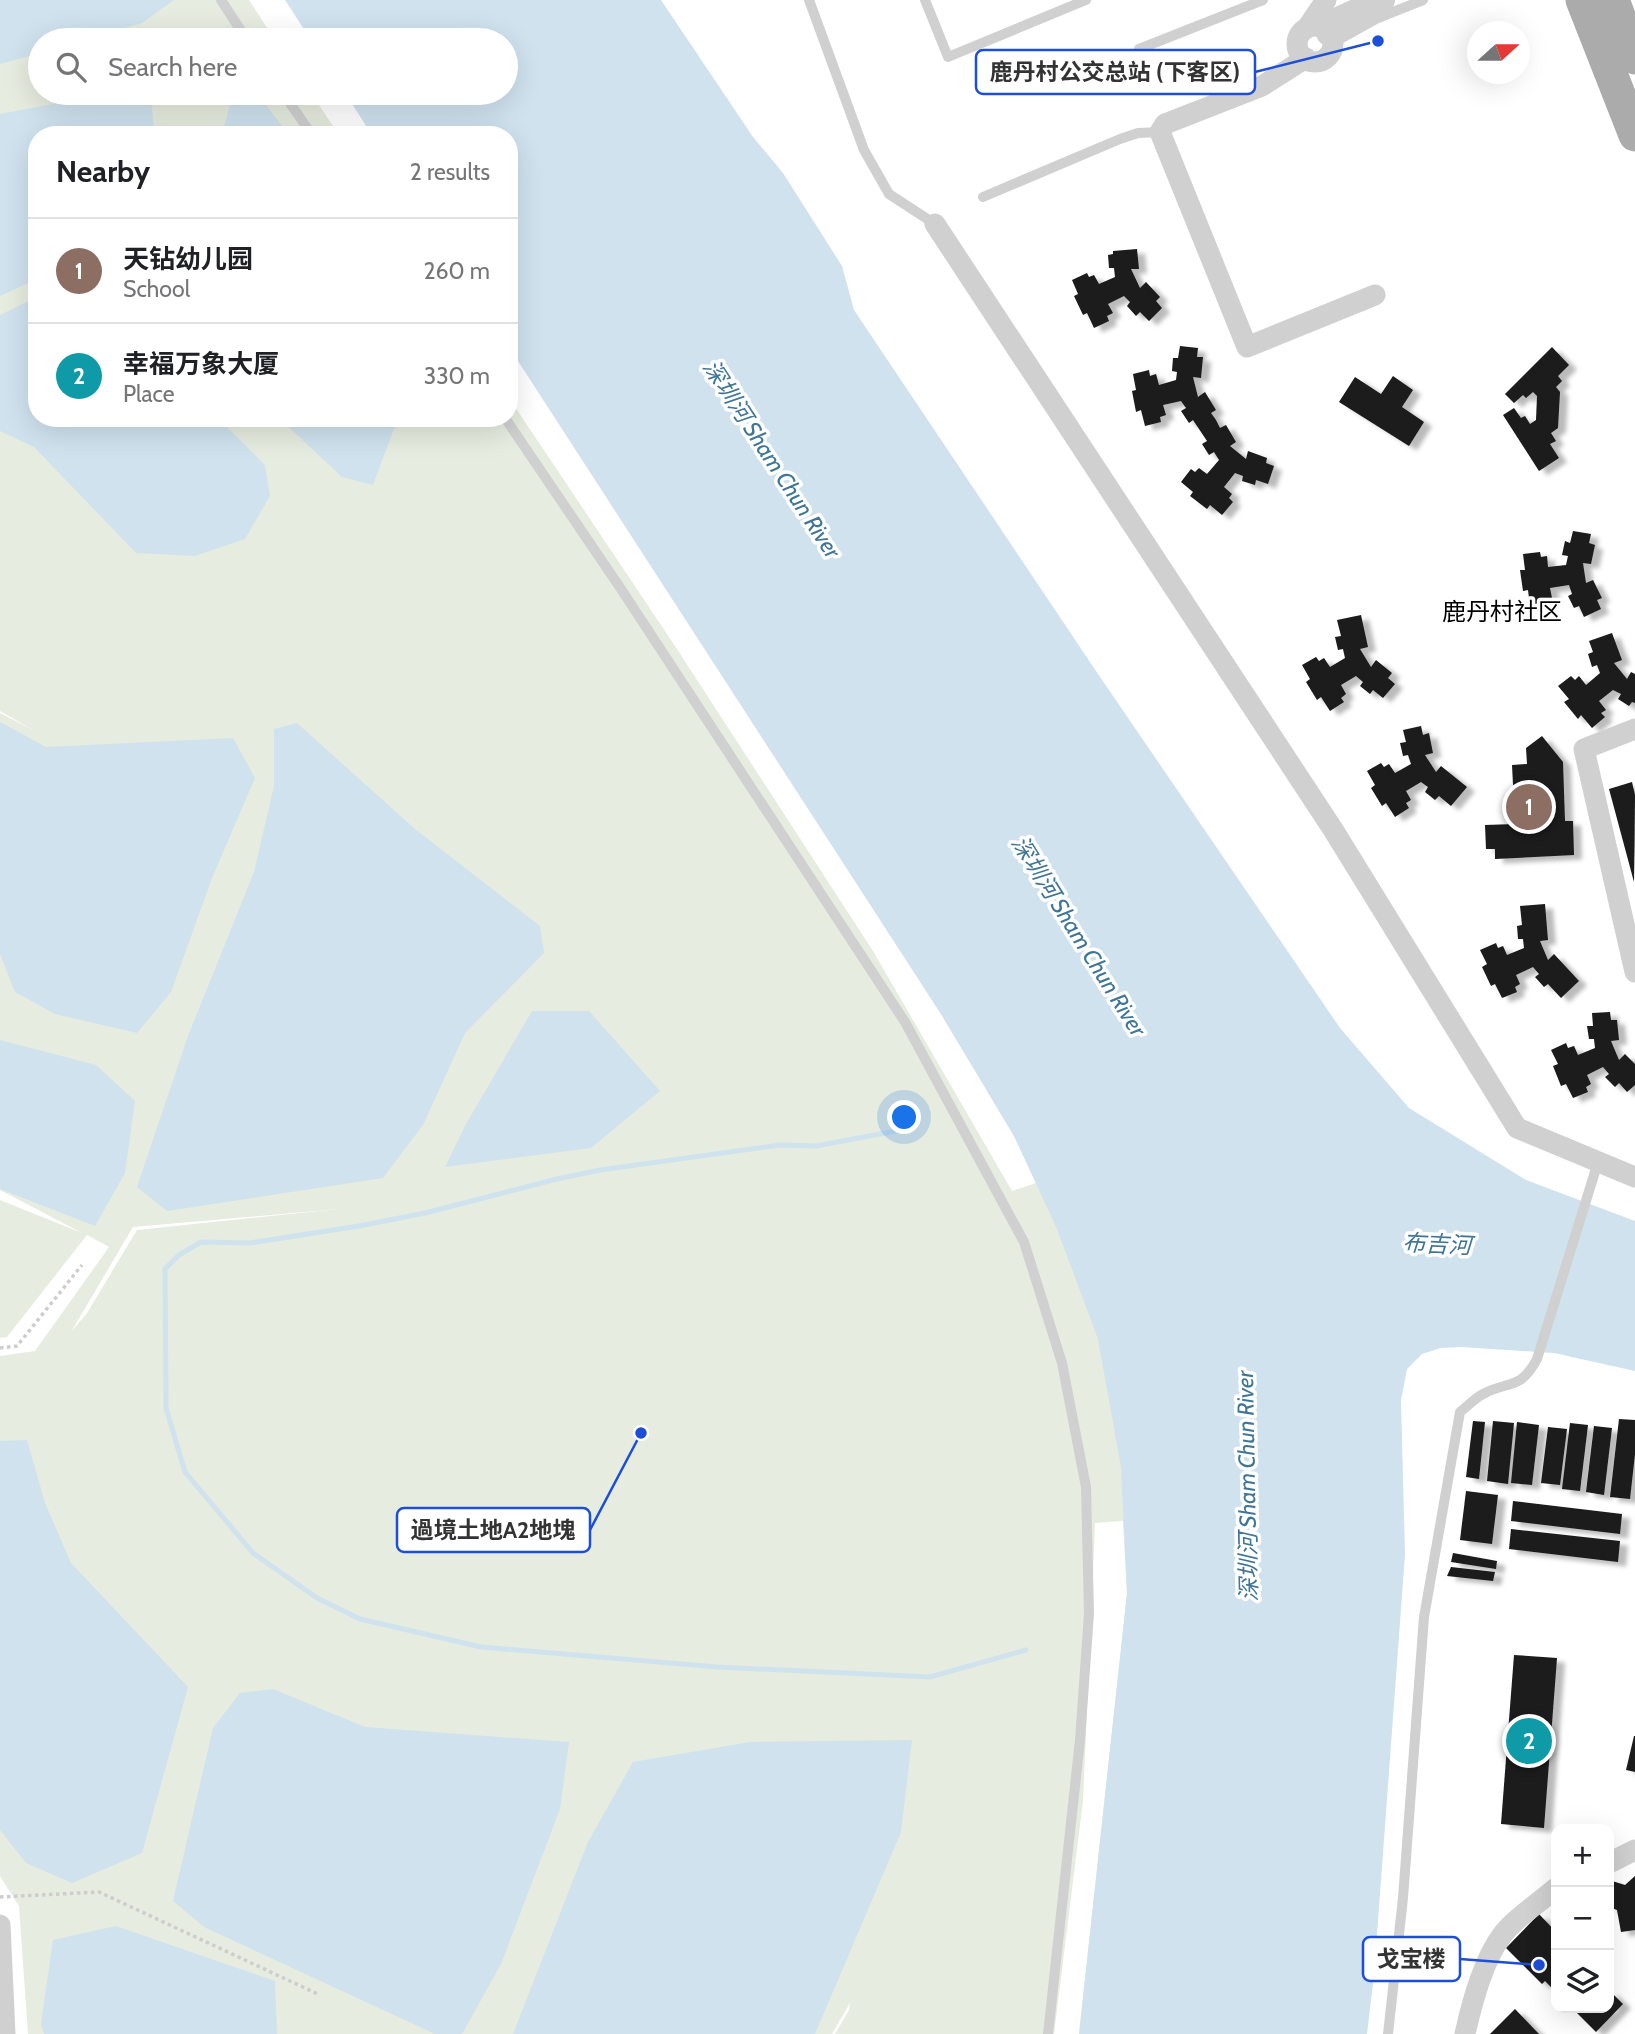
<!DOCTYPE html>
<meta charset="utf-8">
<style>
:root{--surface:#fff;--page:#f2f2f2;--text:#202124;--muted:#757577;--line:#e0e0e0;--accent:#1a73e8}
body{margin:0;font-family:Cabin,"Noto Sans SC",sans-serif;background:var(--page);color:var(--text)}
.controls{position:absolute;right:21px;bottom:21px;display:grid;overflow:hidden;border-radius:14px;box-shadow:0 7px 28px #0002}
.controls button{width:63px;height:63px;display:grid;place-items:center;padding:0;border:0;border-bottom:2px solid var(--line);background:var(--surface);color:var(--text);font:35px sans-serif}
.compass{position:absolute;left:1467px;top:21px;width:63px;height:63px;border-radius:50%;background:var(--surface);box-shadow:0 7px 28px #0002;rotate:69deg}
.you{position:absolute;left:905px;top:1118px;width:24px;height:24px;margin:-18px;border:5px solid #fff;border-radius:50%;background:#1a73e8;box-shadow:0 0 0 10px #1a73e833}
.badge{display:grid;place-items:center;width:46px;height:46px;border-radius:50%;background:var(--accent);color:#fff;font-size:23px;font-weight:700}
.pin{position:absolute;translate:-50% -50%;border:4px solid #fff;box-shadow:0 2px 7px #0006}
.list{margin:0;padding:0;list-style:none}
h2{display:flex;justify-content:space-between;align-items:center;height:91px;margin:0;padding:0 28px;font-size:30px}
h2 small{font-size:23px;font-weight:400;color:var(--muted)}
.list li{display:grid;grid-template-columns:46px 1fr auto;gap:21px;align-items:center;box-sizing:border-box;height:105px;padding:0 28px;border-top:2px solid var(--line)}
.list b{display:block;font-size:26px;white-space:nowrap}
.list p{margin:0;font-size:23px;white-space:nowrap;color:var(--muted)}
.list em{font-size:23px;font-style:normal;color:var(--muted)}
.icon{flex:none;width:38px;height:38px;fill:none;stroke:currentColor;stroke-width:2;stroke-linecap:round;stroke-linejoin:round}
.map{position:relative;flex:none;width:1635px;height:2034px;overflow:hidden}
.search{position:absolute;background:var(--surface);box-shadow:0 7px 28px #0002;left:28px;top:28px;width:490px;height:77px;display:flex;align-items:center;gap:18px;box-sizing:border-box;padding:0 24px;border-radius:38px;color:var(--muted);font-size:26px}
.panel{position:absolute;background:var(--surface);box-shadow:0 7px 28px #0002;left:28px;top:126px;width:490px;height:301px;border-radius:28px}
.map>svg:first-child{display:block}
</style>
<div class="map">
<svg width="1635" height="2034" viewBox="0 0 1635 2034">
<defs>
<filter id="shadow"><feDropShadow dx="8" dy="4.5" stdDeviation="2" flood-color="#0004"/></filter>
</defs>
<rect width="100%" height="100%" fill="#fff"/>
<path fill="#e6ecdf" fill-rule="evenodd" d="M0,0H249L275,40H40V93H311L339,135H37V418H509V398L675,646L873,951L1012,1191L1036,1183L1014,1136L941,1014L509,347L1101,1246L1146,1690L1079,2034L1127,1594L1123,1521L1095,1523L1083,1801L1054,2034H835L849,2010L850,2003L832,2034H28L19,1906L0,1876V1356L35,1351L109,1247L87,1235L7,1337L0,1338V1200L82,1233L0,1190V713L33,730L0,711ZM338,1209L137,1230L87,1313L71,1332L133,1227Z"/>
<g fill="#cfe2ee">
<polygon points="0,0 174,0 142,23 83,40 40,40 40,53 0,64"/>
<polygon points="285,0 661,0 753,137 783,173 842,266 854,310 1098,674 1340,1028 1409,1108 1526,1180 1635,1221 1635,1371 1554,1353 1462,1347 1441,1348 1422,1354 1407,1369 1401,1400 1405,1555 1374,1975 1367,2034 1079,2034 1127,1593 1121,1467 1098,1339 1057,1229 1014,1136 941,1014 509,347 509,135 372,135 345,93 506,93 506,40 311,40"/>
<polygon points="111,93 151,93 154,135 37,135 37,279 0,296 0,114"/>
<polygon points="233,93 257,93 289,135 222,135"/>
<polygon points="37,297 37,418 218,418 265,465 270,496 245,539 195,556 136,553 34,447 0,431 0,315"/>
<polygon points="279,418 398,418 373,485 342,477"/>
<polygon points="0,722 46,747 233,738 255,778 212,878 171,992 137,1033 55,1014 15,992 0,954"/>
<polygon points="297,723 415,829 540,926 544,953 465,1033 423,1125 383,1178 167,1211 137,1187 188,1036 254,872 274,786 274,729"/>
<polygon points="532,1011 589,1011 660,1091 591,1148 445,1167 466,1124"/>
<polygon points="0,1040 96,1065 135,1101 125,1173 95,1226 0,1189"/>
<polygon points="27,1440 45,1503 71,1563 188,1687 142,1853 72,1883 26,1863 0,1830 0,1441"/>
<polygon points="273,1689 365,1727 569,1742 560,1809 501,1964 462,2034 435,2034 204,1927 173,1901 213,1728 240,1693"/>
<polygon points="912,1740 901,1832 815,2034 513,2034 588,1842 633,1762 750,1742"/>
<polygon points="116,1926 275,1981 277,2034 44,2034 41,2024 53,1940"/>
</g>
<g fill="none" stroke-linecap="round" stroke-linejoin="round">
<polyline stroke="#cfe2ee" stroke-width="5" points="901,1130 816,1146 780,1145 600,1170 557,1179 425,1213 359,1226 250,1243 201,1242 179,1255 165,1269 166,1408 185,1472 253,1553 317,1598 360,1619 481,1647 717,1667 930,1677 1026,1650"/>
</g>
<g fill="#1a1a1a" filter="url(#shadow)">
<polygon points="1137,249 1139,269 1131,269 1140,288 1146,282 1160,297 1156,301 1162,308 1149,321 1140,312 1136,316 1127,306 1130,302 1124,296 1108,304 1113,313 1107,316 1109,321 1094,328 1087,313 1083,315 1074,296 1078,294 1072,280 1087,273 1089,277 1094,275 1099,284 1115,277 1114,268 1109,268 1108,255 1113,254 1113,251"/>
<polygon points="1180,346 1198,348 1197,357 1203,357 1201,378 1193,377 1198,397 1205,392 1216,410 1211,413 1216,420 1220,428 1226,425 1236,442 1230,446 1246,459 1248,451 1267,458 1266,463 1274,466 1268,484 1256,480 1255,485 1242,481 1243,476 1235,473 1224,487 1232,494 1229,498 1233,502 1222,515 1210,505 1207,509 1190,496 1193,492 1181,482 1191,469 1195,472 1199,468 1207,474 1219,460 1214,452 1209,455 1202,444 1207,441 1193,420 1189,423 1181,411 1186,408 1181,401 1163,405 1166,415 1160,417 1161,422 1145,426 1141,410 1136,412 1132,391 1136,390 1133,374 1149,370 1150,376 1156,374 1159,385 1176,380 1177,372 1172,371 1173,358 1178,358"/>
<polygon points="1552,347 1569,365 1558,376 1562,381 1556,387 1560,392 1558,428 1551,433 1556,441 1550,444 1559,458 1539,471 1503,415 1514,408 1521,418 1525,416 1530,424 1536,420 1537,396 1533,392 1526,398 1523,395 1514,403 1505,394"/>
<polygon points="1393,376 1413,390 1402,407 1424,422 1409,446 1339,402 1355,377 1381,394"/>
<polygon points="1573,531 1591,534 1589,543 1595,545 1591,564 1583,563 1586,583 1593,580 1602,598 1597,600 1601,609 1584,617 1579,606 1574,608 1568,596 1572,594 1569,585 1550,588 1552,598 1546,599 1546,604 1530,606 1528,590 1523,591 1520,570 1525,570 1523,554 1540,552 1541,557 1547,556 1548,567 1566,565 1568,556 1562,555 1565,541 1570,543"/>
<polygon points="1361,615 1368,647 1360,649 1371,667 1376,660 1392,673 1388,678 1395,684 1383,698 1373,690 1370,694 1360,686 1363,682 1356,676 1341,685 1346,694 1341,698 1344,702 1330,711 1321,697 1317,700 1306,682 1310,679 1302,665 1316,657 1319,661 1324,658 1330,667 1345,658 1343,649 1338,650 1335,637 1341,636 1337,620"/>
<polygon points="1612,633 1622,660 1614,663 1627,679 1631,672 1635,674 1635,703 1632,702 1629,706 1618,699 1621,694 1613,690 1599,701 1606,710 1601,713 1605,717 1592,728 1581,715 1578,719 1564,702 1569,699 1558,686 1571,676 1575,680 1579,676 1586,685 1600,673 1597,665 1592,667 1588,654 1593,652 1589,641"/>
<polygon points="1421,726 1423,735 1429,733 1433,753 1425,755 1436,772 1441,766 1467,787 1451,806 1439,796 1435,800 1425,792 1428,787 1421,782 1406,791 1411,800 1406,803 1409,808 1395,817 1386,803 1382,806 1371,788 1375,785 1367,771 1381,763 1384,767 1389,764 1395,773 1411,764 1408,755 1403,756 1400,743 1406,742 1403,730"/>
<polygon points="1542,736 1563,762 1565,821 1573,821 1574,855 1495,859 1495,849 1486,849 1485,825 1515,824 1512,765 1527,764 1526,748"/>
<polygon points="1632,782 1635,795 1634,882 1609,789"/>
<polygon points="1545,904 1548,940 1540,941 1548,960 1554,954 1579,981 1561,998 1548,984 1544,987 1535,977 1539,974 1533,967 1516,975 1520,984 1515,987 1517,992 1502,998 1495,984 1491,986 1482,967 1487,964 1480,950 1496,943 1498,948 1503,946 1507,955 1524,948 1523,939 1518,939 1517,926 1522,925 1520,906"/>
<polygon points="1610,1012 1611,1020 1617,1020 1619,1040 1611,1041 1619,1060 1625,1054 1635,1064 1635,1085 1627,1092 1619,1083 1615,1087 1605,1077 1609,1074 1603,1067 1587,1075 1591,1084 1586,1087 1588,1092 1573,1098 1566,1084 1561,1086 1553,1066 1558,1064 1551,1050 1566,1043 1568,1048 1574,1046 1578,1055 1595,1048 1594,1039 1589,1039 1587,1026 1593,1026 1592,1013"/>
<polygon points="1619,1419 1635,1420 1635,1454 1630,1499 1610,1497"/>
<polygon points="1473,1421 1485,1422 1479,1479 1466,1477"/>
<polygon points="1493,1421 1514,1423 1508,1484 1487,1481"/>
<polygon points="1517,1422 1539,1425 1532,1485 1511,1483"/>
<polygon points="1570,1423 1588,1425 1580,1491 1562,1489"/>
<polygon points="1594,1426 1612,1428 1604,1495 1586,1492"/>
<polygon points="1548,1427 1567,1429 1560,1485 1541,1483"/>
<polygon points="1466,1491 1498,1495 1492,1544 1460,1540"/>
<polygon points="1513,1501 1622,1514 1620,1534 1511,1521"/>
<polygon points="1511,1529 1620,1541 1618,1562 1509,1549"/>
<polygon points="1453,1553 1497,1561 1496,1569 1451,1562"/>
<polygon points="1451,1567 1495,1572 1493,1581 1447,1576"/>
<polygon points="1514,1655 1557,1658 1544,1828 1501,1824"/>
<polygon points="1634,1736 1635,1736 1635,1772 1626,1770"/>
<polygon points="1635,1876 1635,1930 1621,1932 1617,1910 1609,1907 1609,1880 1625,1885"/>
<polygon points="1539,1914 1556,1932 1556,1992 1545,1981 1542,1984 1506,1948"/>
<polygon points="1609,1990 1623,2004 1596,2032 1572,2008 1609,2008"/>
<polygon points="1515,2009 1539,2034 1490,2034"/>
</g>
<g fill="none" stroke-linecap="round" stroke-linejoin="round">
<g stroke="#cdcdcd" stroke-width="3.5" stroke-dasharray="3.5 3.5" stroke-linecap="butt">
<polyline points="0,1348 17,1346 82,1265"/>
<polyline points="0,1897 99,1892 320,1995"/>
</g>
<g stroke="#d0d0d0" stroke-width="10">
<polyline points="221,0 247,40"/>
<polyline points="809,0 864,150 889,194 935,224"/>
<polyline points="925,0 948,57 1086,0"/>
<polyline points="1333,43 1378,18 1423,0"/>
<polyline points="1139,49 1263,0"/>
<polyline points="283,93 312,135"/>
<polyline points="983,197 1120,139 1138,133 1160,132"/>
<polyline points="505,418 621,589 905,1022 1024,1242 1062,1363 1086,1487 1089,1613 1080,1740 1048,2034"/>
<path d="M1388,2034L1403,1898L1424,1617L1460,1412C1468,1406 1475,1398 1483,1394C1509,1380 1520,1391 1537,1359L1598,1162"/>
</g>
<g stroke="#d0d0d0" stroke-width="21">
<circle cx="1315" cy="44" r="18"/>
<polyline points="1307,28 1326,0"/>
<polyline points="1306,58 1262,86 1165,124 1160,132 1247,347 1375,295"/>
<polyline points="935,224 1334,831 1517,1128 1635,1177"/>
<polyline points="1635,729 1584,749 1635,972"/>
<polyline points="1609,1863 1635,1850"/>
<polyline points="0,1925 5,2034"/>
<path d="M1465,2034C1472,2002 1485,1951 1509,1927C1523,1913 1541,1901 1556,1888"/>
</g>
<polyline stroke="#d0d0d0" stroke-width="26" points="1329,33 1340,19 1382,0"/>
<g stroke="#ababab" stroke-width="33">
<polyline points="1582,0 1635,135"/>
<polyline points="1613,0 1635,58"/>
</g>
</g>
<g text-anchor="middle" stroke-width="7" stroke-linejoin="round" paint-order="stroke">
<g font-size="23" font-style="italic" fill="#3f7597" stroke="#fff">
<text transform="translate(772 459) rotate(57)" y="8">深圳河 Sham Chun River</text>
<text transform="translate(1079 936) rotate(58)" y="8">深圳河 Sham Chun River</text>
<text transform="translate(1437 1244) rotate(3)" y="8">布吉河</text>
<text transform="translate(1247 1486) rotate(-91)" y="8">深圳河 Sham Chun River</text>
</g>
<g font-size="24" fill="#000" stroke="#fff">
<text x="1502" y="620">鹿丹村社区</text>
</g>
</g>
<path fill="none" stroke="#1d4ed8" stroke-width="2.5" d="M1378 41L1255 72M641 1433L590 1530M1539 1965L1460 1959"/>
<g fill="#1d4ed8" stroke="#fff" stroke-width="2.5">
<circle cx="1378" cy="41" r="7"/>
<circle cx="641" cy="1433" r="7"/>
<circle cx="1539" cy="1965" r="7"/>
</g>
<g fill="#fff" stroke="#1d4ed8" stroke-width="2.5">
<rect x="976" y="50" width="279" height="44" rx="7"/>
<rect x="397" y="1508" width="193" height="44" rx="7"/>
<rect x="1363" y="1937" width="97" height="44" rx="7"/>
</g>
<g font-size="23" text-anchor="middle" font-weight="bold" fill="#333">
<text x="1115" y="80">鹿丹村公交总站 (下客区)</text>
<text x="493" y="1538">過境土地A2地塊</text>
<text x="1411" y="1967">戈宝楼</text>
</g>
</svg>
<div class="controls">
<button>+</button>
<button>−</button>
<button><svg class="icon" aria-label="layers" viewBox="0 0 24 24"><path d="M12 4l9 5-9 5-9-5zM3 14l9 5 9-5"/></svg></button>
</div>
<svg class="compass" viewBox="-18 -18 36 36"><path d="M0-13l5 13h-10z" fill="#e53935"/><path d="M0 13l5-13h-10z" fill="#757577"/></svg>
<div class="you"></div>
<div class="pin badge" style="left:1529px;top:807px;background:#8d6e63">1</div>
<div class="pin badge" style="left:1529px;top:1741px;background:#0f9aa8">2</div>
<div class="search"><svg class="icon" aria-label="search" viewBox="0 0 24 24"><circle cx="10" cy="10" r="6"/><path d="M15 15l6 6"/></svg>Search here</div>
<section class="panel">
<h2>Nearby<small>2 results</small></h2>
<ul class="list">
<li><span class="badge" style="background:#8d6e63">1</span><div><b>天钻幼儿园</b><p>School</p></div><em>260 m</em></li>
<li><span class="badge" style="background:#0f9aa8">2</span><div><b>幸福万象大厦</b><p>Place</p></div><em>330 m</em></li>
</ul>
</section>
</div>
